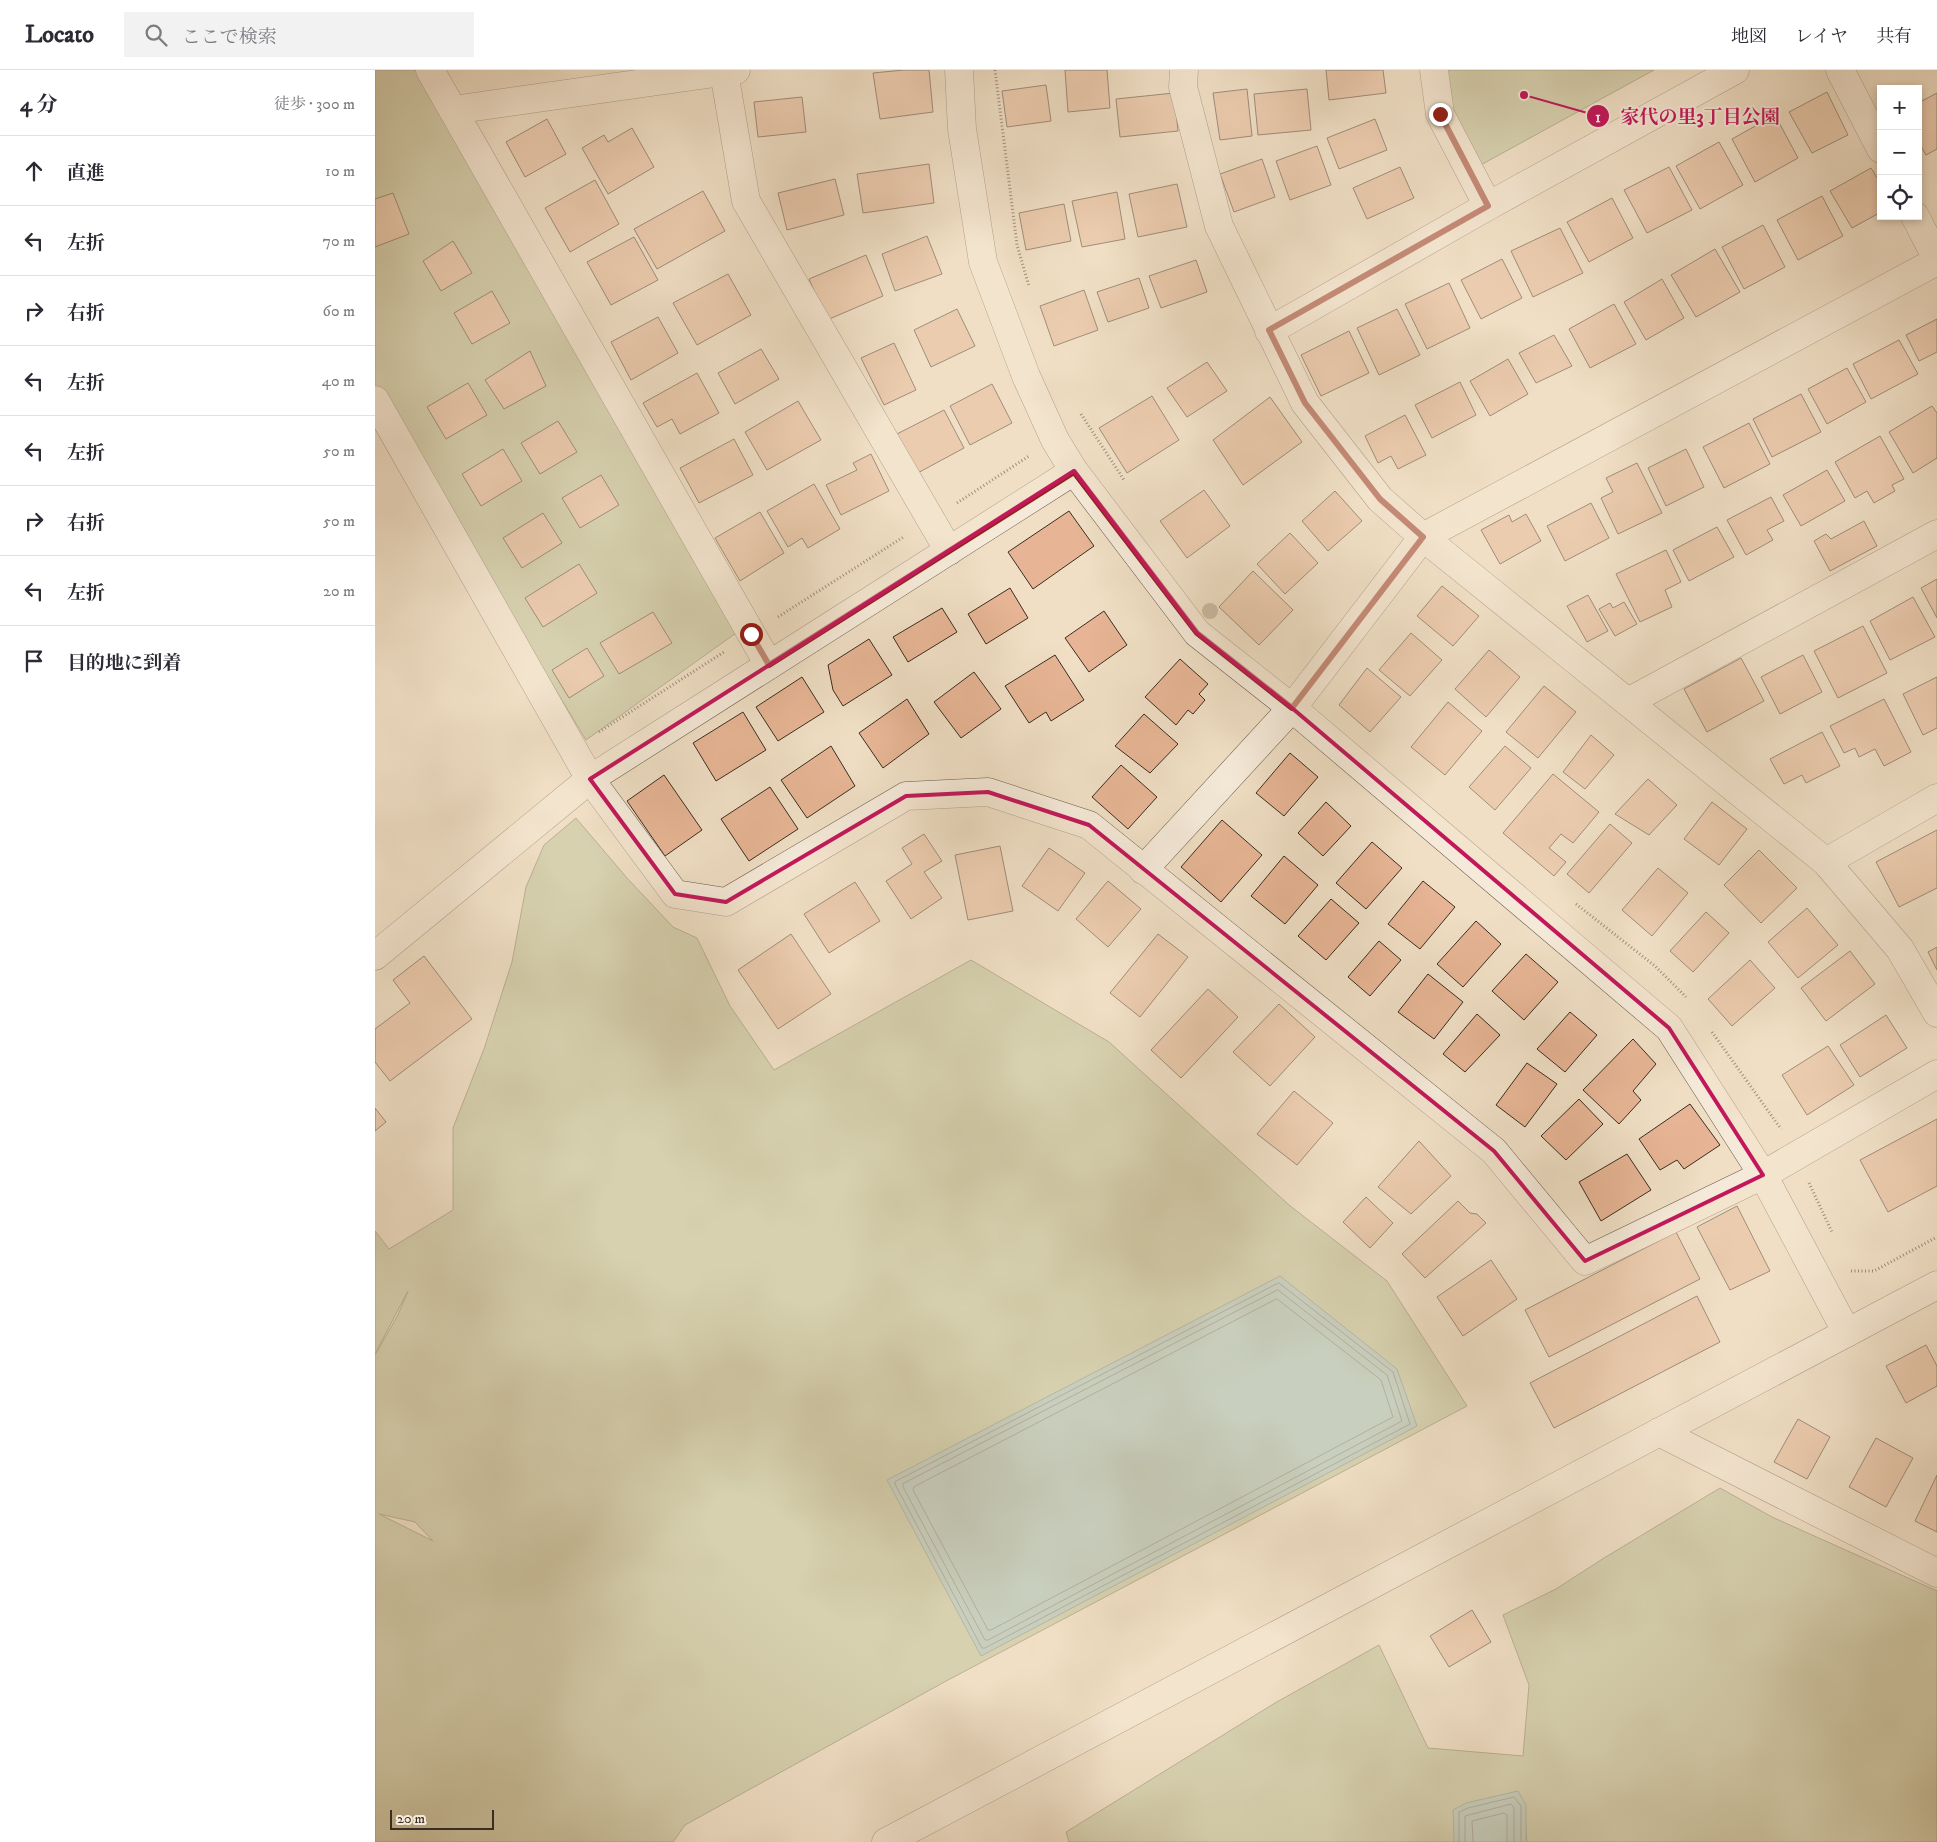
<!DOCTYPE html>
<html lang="ja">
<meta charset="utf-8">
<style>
:root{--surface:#fff;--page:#f2f2f3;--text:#2b2b33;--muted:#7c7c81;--line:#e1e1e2}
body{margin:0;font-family:"IM FELL DW Pica","Noto Serif JP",serif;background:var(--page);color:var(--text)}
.controls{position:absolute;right:15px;top:15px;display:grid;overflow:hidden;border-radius:0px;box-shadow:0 2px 8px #0003}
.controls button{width:45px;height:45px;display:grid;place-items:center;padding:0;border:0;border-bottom:1px solid var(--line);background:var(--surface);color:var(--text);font:25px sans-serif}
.scale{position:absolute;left:15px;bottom:12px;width:104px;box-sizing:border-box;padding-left:5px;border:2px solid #3b2d21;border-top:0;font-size:14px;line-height:18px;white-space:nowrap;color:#3b2d21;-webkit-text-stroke:4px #f5ead9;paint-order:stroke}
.stop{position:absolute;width:15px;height:15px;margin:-11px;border:4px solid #8f2418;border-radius:50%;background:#fff}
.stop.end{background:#8f2418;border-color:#fff;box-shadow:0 1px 5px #0008}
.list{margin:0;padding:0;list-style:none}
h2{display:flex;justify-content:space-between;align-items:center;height:65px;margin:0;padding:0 20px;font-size:21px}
h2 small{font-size:16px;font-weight:400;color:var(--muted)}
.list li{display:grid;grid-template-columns:32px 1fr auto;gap:15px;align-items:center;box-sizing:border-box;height:70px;padding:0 20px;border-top:1px solid var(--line)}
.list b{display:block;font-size:19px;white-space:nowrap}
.list em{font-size:16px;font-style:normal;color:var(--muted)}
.icon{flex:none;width:28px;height:28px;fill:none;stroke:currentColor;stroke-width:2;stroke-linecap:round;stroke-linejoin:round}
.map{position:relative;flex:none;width:1562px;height:1772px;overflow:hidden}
header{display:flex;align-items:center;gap:30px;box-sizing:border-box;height:70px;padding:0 25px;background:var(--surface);border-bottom:1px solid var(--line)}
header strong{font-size:24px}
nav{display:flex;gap:28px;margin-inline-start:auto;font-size:18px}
.search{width:350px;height:45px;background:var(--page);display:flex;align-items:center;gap:12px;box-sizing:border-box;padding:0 18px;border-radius:0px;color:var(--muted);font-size:19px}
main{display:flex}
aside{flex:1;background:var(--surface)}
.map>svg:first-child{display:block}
</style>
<header>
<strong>Locato</strong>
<div class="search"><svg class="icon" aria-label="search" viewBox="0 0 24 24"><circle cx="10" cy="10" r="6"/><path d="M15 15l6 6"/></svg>ここで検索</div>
<nav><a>地図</a><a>レイヤ</a><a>共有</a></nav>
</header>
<main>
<aside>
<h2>4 分<small>徒歩 · 300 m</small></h2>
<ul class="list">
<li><svg class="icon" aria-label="ahead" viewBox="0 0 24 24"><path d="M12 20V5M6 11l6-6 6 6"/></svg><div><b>直進</b></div><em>10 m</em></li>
<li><svg class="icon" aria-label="left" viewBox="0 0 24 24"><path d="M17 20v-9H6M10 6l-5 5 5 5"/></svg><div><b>左折</b></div><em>70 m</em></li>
<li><svg class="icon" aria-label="right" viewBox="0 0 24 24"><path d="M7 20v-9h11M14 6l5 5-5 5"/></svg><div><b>右折</b></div><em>60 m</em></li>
<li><svg class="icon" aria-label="left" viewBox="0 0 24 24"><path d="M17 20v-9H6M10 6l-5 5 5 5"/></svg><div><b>左折</b></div><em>40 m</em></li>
<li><svg class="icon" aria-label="left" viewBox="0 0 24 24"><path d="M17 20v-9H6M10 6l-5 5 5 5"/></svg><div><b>左折</b></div><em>50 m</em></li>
<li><svg class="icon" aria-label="right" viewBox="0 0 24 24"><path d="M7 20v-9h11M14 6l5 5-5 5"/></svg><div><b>右折</b></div><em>50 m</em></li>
<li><svg class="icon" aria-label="left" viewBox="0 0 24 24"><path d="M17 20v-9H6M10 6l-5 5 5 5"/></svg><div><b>左折</b></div><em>20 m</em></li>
<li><svg class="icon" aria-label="arrive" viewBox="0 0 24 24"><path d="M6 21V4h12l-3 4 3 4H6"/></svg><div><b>目的地に到着</b></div></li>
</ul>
</aside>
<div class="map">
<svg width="1562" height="1772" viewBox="0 0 1562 1772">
<rect width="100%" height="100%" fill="#f0dfc5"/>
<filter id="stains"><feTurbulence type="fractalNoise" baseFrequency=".004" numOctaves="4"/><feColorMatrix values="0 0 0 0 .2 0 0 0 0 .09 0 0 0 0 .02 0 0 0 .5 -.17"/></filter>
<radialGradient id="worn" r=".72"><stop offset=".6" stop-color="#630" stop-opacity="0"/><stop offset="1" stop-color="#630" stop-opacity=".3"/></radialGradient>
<g fill="#b8c296" stroke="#7a785c" fill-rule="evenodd">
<polygon points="0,0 54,0 371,556 211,670 0,321"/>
<polygon points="1062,0 1279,0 1102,97 1067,49"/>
<path d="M201,748L252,808L298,857L322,868L355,936L399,1000L596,890L734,972L914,1135L1012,1211L1092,1336L573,1610L310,1755L298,1772H0V1285L23,1245L33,1221L0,1284V1161L14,1179L78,1140V1058L109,979L137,892L151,817L169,775ZM4,1444L40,1452L58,1471Z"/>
<polygon points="1345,1418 1397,1447 1562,1521 1562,1772 1152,1772 1150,1747 1127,1772 694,1772 691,1762 900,1633 1004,1575 1053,1678 1148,1686 1154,1615 1128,1545 1181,1519 1229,1488"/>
</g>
<g fill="#9abdb5" stroke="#74837a">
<polygon points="905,1206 1022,1299 1042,1356 606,1586 512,1410"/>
<polygon points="1143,1721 1151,1735 1151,1772 1079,1772 1078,1740 1091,1733"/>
</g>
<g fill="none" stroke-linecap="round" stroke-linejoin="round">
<g stroke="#6a756b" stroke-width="1">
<polygon points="904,1213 1018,1302 1035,1354 610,1578 607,1578 520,1414 520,1412"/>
<polygon points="903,1220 1012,1305 1027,1351 613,1570 610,1570 528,1417 528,1414"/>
<polygon points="902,1229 1006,1310 1018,1347 616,1560 613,1560 538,1420 539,1417"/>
<polyline points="1084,1772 1084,1742 1093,1738 1139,1727 1146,1736 1146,1772"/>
<polyline points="1090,1772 1090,1746 1136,1734 1139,1738 1139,1772"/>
<polyline points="1098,1772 1097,1751 1129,1743 1132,1745 1132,1772"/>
</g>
</g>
<g fill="#e7b595" stroke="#3b2d21">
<polygon points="529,0 554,0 558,42 505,49 498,3"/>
<polygon points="690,0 732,0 735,38 693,42"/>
<polygon points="951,0 1008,0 1011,23 954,30"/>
<polygon points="671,15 676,51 632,57 627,21"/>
<polygon points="872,19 877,66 845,70 838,23"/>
<polygon points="932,19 936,60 883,65 879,24"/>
<polygon points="1452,22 1473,65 1437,83 1414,42"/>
<polygon points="799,23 803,61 745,67 741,29"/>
<polygon points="1562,23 1562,79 1551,85 1543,71 1543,33"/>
<polygon points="427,27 431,62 383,67 379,32"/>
<polygon points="1400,45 1423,88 1380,112 1357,69"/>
<polygon points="172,49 191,84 150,107 131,72"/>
<polygon points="1000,49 1012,80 964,99 952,68"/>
<polygon points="257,58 279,97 233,124 207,78 229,65 233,72"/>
<polygon points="1344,72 1368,115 1325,139 1301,96"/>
<polygon points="942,76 956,115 915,130 901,91"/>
<polygon points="887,89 900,127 859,142 845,104"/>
<polygon points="554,94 559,133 488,143 482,104"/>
<polygon points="1025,97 1039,128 992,149 978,118"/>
<polygon points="1294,97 1317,140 1272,163 1249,120"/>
<polygon points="1496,98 1506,114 1506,142 1477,158 1455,121"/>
<polygon points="460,109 469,145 412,160 403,123"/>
<polygon points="220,110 244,154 195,182 170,138"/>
<polygon points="802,114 812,157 763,167 754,124"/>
<polygon points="328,121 350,161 282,199 259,159"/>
<polygon points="742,122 750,169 707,177 697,131"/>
<polygon points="18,123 34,164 0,177 0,129"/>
<polygon points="1447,126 1468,166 1423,190 1402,150"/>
<polygon points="1237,128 1258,168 1214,192 1192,152"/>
<polygon points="689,134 696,171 651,180 644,143"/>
<polygon points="1388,155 1410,197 1369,219 1347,177"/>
<polygon points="1185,158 1208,203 1158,227 1136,181"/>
<polygon points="552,166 567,204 520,221 507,184"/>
<polygon points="259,167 283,210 236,235 212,192"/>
<polygon points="78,171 97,203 66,221 48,191"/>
<polygon points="1340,179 1365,222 1321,247 1296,205"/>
<polygon points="491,185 508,226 452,250 434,209"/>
<polygon points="1127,189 1147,228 1106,249 1086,210"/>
<polygon points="821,190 832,222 786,238 774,206"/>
<polygon points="353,204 376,245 322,275 298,233"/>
<polygon points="764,208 774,238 733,252 722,222"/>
<polygon points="1287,209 1309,248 1271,270 1249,232"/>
<polygon points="1074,213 1095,258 1052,279 1030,234"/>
<polygon points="709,220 723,260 679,276 665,236"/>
<polygon points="117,221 135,253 97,274 79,243"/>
<polygon points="1239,234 1261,274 1215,298 1194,259"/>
<polygon points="582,239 600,276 556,297 539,260"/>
<polygon points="1022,239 1045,285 1004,305 982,258"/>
<polygon points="283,247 303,283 256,310 236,272"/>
<polygon points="1562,249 1562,282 1544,291 1531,265"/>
<polygon points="974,261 994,303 946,326 926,285"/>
<polygon points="1179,265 1197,296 1161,313 1144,283"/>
<polygon points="1524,270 1543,304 1496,329 1478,294"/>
<polygon points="519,273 541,320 509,335 486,288"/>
<polygon points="386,279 404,309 360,334 343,303"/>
<polygon points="155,281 171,316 129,339 110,310"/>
<polygon points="1133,289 1153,324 1115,346 1095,311"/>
<polygon points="832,292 852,321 812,347 792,318"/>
<polygon points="1472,298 1491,332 1452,354 1433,319"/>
<polygon points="322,303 344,343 305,364 297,349 282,357 268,333"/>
<polygon points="1085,312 1101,345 1057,368 1040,335"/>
<polygon points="93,313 112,345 71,369 52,337"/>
<polygon points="617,314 637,353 595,375 575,336"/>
<polygon points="1426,324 1446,362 1397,387 1378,349"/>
<polygon points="777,326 804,370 752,403 724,358"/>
<polygon points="895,327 927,372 868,415 838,370"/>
<polygon points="423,331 446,370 392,400 370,362"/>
<polygon points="1557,336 1562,343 1562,388 1538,403 1514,362"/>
<polygon points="569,340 589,378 539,405 518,366"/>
<polygon points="1030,345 1051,385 1023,399 1016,386 1003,393 990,366"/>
<polygon points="183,351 202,382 165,404 146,373"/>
<polygon points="1374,353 1395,394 1349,418 1328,377"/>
<polygon points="1505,366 1529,409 1517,415 1520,421 1499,433 1492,421 1480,428 1460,392"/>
<polygon points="359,369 378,405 324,433 305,398"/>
<polygon points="128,379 147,411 106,436 87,404"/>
<polygon points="1311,379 1329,417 1291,436 1273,398"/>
<polygon points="496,384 514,421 466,445 451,415 482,400 478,393"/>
<polygon points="1262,393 1287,443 1243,464 1226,428 1238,422 1231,408"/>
<polygon points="1452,400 1470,431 1426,456 1408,425"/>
<polygon points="226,405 244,435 205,458 187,428"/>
<polygon points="439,414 465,459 433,478 427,468 413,477 392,441"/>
<polygon points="829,420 855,456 812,488 785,451"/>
<polygon points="960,421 987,451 953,481 927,451"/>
<polygon points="1396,427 1409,451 1392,460 1398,470 1371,485 1352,450"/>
<polygon points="1216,433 1234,468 1190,491 1172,456"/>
<polygon points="694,441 719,476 658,519 633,482"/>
<polygon points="385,442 409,483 365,511 340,468"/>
<polygon points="168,443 187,473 147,498 128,468"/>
<polygon points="1151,444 1166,471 1125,494 1106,460 1134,445 1137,452"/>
<polygon points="1489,451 1502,476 1455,501 1439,471 1451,464 1456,469"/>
<polygon points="1342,457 1359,487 1314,511 1298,480"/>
<polygon points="915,463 943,493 910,524 882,494"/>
<polygon points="1291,480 1306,512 1290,520 1297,537 1265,552 1241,504"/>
<polygon points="204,494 222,523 168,557 150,528"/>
<polygon points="878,501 918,540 884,575 844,537"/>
<polygon points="1562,509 1562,548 1546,518"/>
<polygon points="1067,516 1104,546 1078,576 1042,546"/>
<polygon points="635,518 653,548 611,574 593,544"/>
<polygon points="1213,525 1233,561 1212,572 1192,536"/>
<polygon points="1538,527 1560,567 1515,590 1495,551"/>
<polygon points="1249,532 1262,554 1240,566 1224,539 1235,533 1238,538"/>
<polygon points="567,538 582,562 533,592 518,567"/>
<polygon points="729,541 752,575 714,602 690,568"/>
<polygon points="278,542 297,573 244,604 225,573"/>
<polygon points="1488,556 1512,603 1463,628 1439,581"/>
<polygon points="1036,563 1067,590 1035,626 1004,600"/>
<polygon points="494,569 517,605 468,636 458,620 453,595"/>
<polygon points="212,578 229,606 194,628 177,600"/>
<polygon points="1114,580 1145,607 1111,647 1080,619"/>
<polygon points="680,585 709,630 676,651 671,642 654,653 630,616"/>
<polygon points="1428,585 1447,622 1405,644 1386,607"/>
<polygon points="1366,588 1389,631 1332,662 1309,619"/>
<polygon points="805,589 833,614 824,624 830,630 818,644 813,640 801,655 770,627"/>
<polygon points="992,598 1026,627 995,662 964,635"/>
<polygon points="599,602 626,639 586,668 559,632"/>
<polygon points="427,607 449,642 403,671 381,637"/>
<polygon points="1562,607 1562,658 1548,665 1528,624"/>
<polygon points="1169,616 1201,642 1163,688 1131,662"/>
<polygon points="532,629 554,664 508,698 484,663"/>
<polygon points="1509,629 1536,682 1509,696 1500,679 1484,687 1480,678 1469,683 1455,656"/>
<polygon points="1073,632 1107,661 1070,705 1036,677"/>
<polygon points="368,642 391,680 341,711 318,673"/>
<polygon points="769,644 803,674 775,703 740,676"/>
<polygon points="1447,662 1465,696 1431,713 1427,705 1409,714 1395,689"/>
<polygon points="1216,665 1239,685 1210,719 1188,702"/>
<polygon points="456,676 480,716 432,748 406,710"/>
<polygon points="1130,676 1156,698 1120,740 1094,717"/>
<polygon points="915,683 943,707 909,746 881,723"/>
<polygon points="746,695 782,727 753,759 717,727"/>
<polygon points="1178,704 1224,742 1198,773 1186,764 1174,778 1191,792 1179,806 1128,763"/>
<polygon points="289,705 327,760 290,786 252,731"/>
<polygon points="1273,709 1302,735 1274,765 1240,744"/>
<polygon points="395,717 423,759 374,791 346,749"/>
<polygon points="951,732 976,756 948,786 923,763"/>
<polygon points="1337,732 1372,759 1344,795 1309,769"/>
<polygon points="847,750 887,785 846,832 806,797"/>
<polygon points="1235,754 1257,773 1214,823 1192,804"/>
<polygon points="1562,760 1562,818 1524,837 1501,792"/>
<polygon points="549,764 567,791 549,802 567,828 536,849 511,811 537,794 527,778"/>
<polygon points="997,772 1027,798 991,839 961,813"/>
<polygon points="625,776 638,841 593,850 580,785"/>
<polygon points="674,778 710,803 683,841 647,816"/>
<polygon points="1384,780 1422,818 1386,853 1349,815"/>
<polygon points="909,786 943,815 910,854 876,826"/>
<polygon points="1283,798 1313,823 1277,866 1247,840"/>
<polygon points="733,811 766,839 733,877 701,849"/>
<polygon points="1048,811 1080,837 1045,879 1013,854"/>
<polygon points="480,812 505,851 454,883 429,844"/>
<polygon points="956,829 984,853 951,890 923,866"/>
<polygon points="1432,838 1463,875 1423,908 1393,872"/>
<polygon points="1331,842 1354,863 1318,902 1295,881"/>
<polygon points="1101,851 1126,874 1088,917 1062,894"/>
<polygon points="416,864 456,924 403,959 363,900"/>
<polygon points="783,864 813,887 765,947 735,923"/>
<polygon points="1004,871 1026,890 995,926 973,907"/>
<polygon points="1562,877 1562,900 1553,882"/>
<polygon points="1475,881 1500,914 1451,951 1426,918"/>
<polygon points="1151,884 1183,912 1149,950 1117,921"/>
<polygon points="49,886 97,949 15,1011 0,992 0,959 35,933 18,910"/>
<polygon points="1375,890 1400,918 1357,956 1333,929"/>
<polygon points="1053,904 1088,932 1059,969 1023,942"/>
<polygon points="833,919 863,947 806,1008 776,980"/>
<polygon points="904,934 940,967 895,1016 858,982"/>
<polygon points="1195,942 1222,965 1190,1002 1162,979"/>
<polygon points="1102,944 1125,965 1090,1002 1068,984"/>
<polygon points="1511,945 1532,978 1485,1007 1465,975"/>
<polygon points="1258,969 1281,994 1258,1021 1266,1030 1244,1054 1208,1020"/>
<polygon points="1453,976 1479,1015 1432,1045 1407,1005"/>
<polygon points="1152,993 1182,1014 1150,1057 1121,1035"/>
<polygon points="919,1021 958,1053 922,1095 882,1064"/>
<polygon points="1204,1029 1228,1054 1191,1090 1166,1066"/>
<polygon points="1315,1034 1345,1075 1309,1099 1302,1090 1285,1100 1264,1069"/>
<polygon points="0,1038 11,1052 0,1061"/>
<polygon points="1562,1049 1562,1116 1513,1142 1485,1090"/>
<polygon points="1044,1071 1076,1106 1036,1144 1003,1117"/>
<polygon points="1252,1084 1276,1120 1226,1151 1204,1112"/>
<polygon points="991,1127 1018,1153 995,1178 968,1152"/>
<polygon points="1083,1131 1095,1143 1102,1144 1111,1153 1050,1208 1027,1184"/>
<polygon points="1362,1136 1395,1201 1355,1220 1322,1157"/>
<polygon points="1301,1162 1325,1209 1174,1287 1150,1240"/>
<polygon points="1116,1190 1142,1229 1088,1266 1062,1227"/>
<polygon points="1322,1226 1345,1272 1179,1358 1155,1313"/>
<polygon points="1551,1275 1562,1296 1562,1316 1531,1333 1511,1296"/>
<polygon points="1423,1349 1455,1367 1432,1409 1399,1392"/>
<polygon points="1501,1368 1538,1388 1511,1437 1474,1417"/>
<polygon points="1562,1405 1562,1462 1540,1451"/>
<polygon points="1097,1540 1116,1572 1074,1597 1055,1566"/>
</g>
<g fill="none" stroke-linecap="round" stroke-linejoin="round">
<g stroke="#685a4a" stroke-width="29">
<g id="minor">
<polyline points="55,0 394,595"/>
<polyline points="584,0 587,59 608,192 651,306 680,370 699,401 822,563 917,638 1294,958 1388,1105 1472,1263"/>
<polyline points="809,0 808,17 844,156 930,333 1005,429 1048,467 1451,792 1525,879 1562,943"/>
<polyline points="1059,0 1065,44 1113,136"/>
<polyline points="1465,0 1506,79"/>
<polyline points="349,2 371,131 574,481"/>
<polyline points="78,40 361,0"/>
<polyline points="1540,146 1562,189"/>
<polyline points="894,261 1113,136 1360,0"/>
<polyline points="0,330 215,709 300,824 351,832 531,726 613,722 714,755 1119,1081 1210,1191 1388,1105 1562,1004"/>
<polyline points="1253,632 1562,464"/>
<polyline points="1451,792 1562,728"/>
<polyline points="768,800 917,638 1048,467 1562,191"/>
<polyline points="0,886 215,709 699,401"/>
<polyline points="1284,1362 1562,1503"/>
<polyline points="511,1772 1562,1215"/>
</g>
</g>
<g stroke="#3b2d21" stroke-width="3" stroke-dasharray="1 2.5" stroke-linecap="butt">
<polyline points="620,0 642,175 654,216"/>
<polyline points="706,344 749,410"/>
<polyline points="582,433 654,386"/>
<polyline points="403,547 530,466"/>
<polyline points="224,662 349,582"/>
<polyline points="1201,834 1280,896 1311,927"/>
<polyline points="1337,962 1406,1059"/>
<polyline points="1434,1113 1457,1162"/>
<polyline points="1476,1201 1499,1201 1562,1167"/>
</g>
<use href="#minor" stroke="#f5ead9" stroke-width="28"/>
</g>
<g fill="#9e917b">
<circle cx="1228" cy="45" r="8"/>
<circle cx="835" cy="541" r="8"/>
</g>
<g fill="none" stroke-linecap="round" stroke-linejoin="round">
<polyline stroke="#8f2418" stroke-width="6" points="376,564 394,595 699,402 822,563 917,638 1048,467 1005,429 930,333 894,260 1113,136 1065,44"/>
</g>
<path d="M0 0H1562V1772H0ZM699,401L822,563L917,638L1294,958L1388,1105L1210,1191L1119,1081L714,755L613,722L531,726L351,832L300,824L215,709Z" fill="#f0dfc5" fill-opacity=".55" fill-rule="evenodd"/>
<path fill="none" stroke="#c2185b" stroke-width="4" stroke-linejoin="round" d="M699,401L822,563L917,638L1294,958L1388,1105L1210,1191L1119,1081L714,755L613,722L531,726L351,832L300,824L215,709Z"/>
<path fill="none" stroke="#c2185b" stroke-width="2" d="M1149 25L1223 46"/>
<g fill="#c2185b" stroke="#f5ead9" stroke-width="2">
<circle cx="1149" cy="25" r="5"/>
<circle cx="1223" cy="46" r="12"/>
</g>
<g font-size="15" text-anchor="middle" font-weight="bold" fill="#fff">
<text x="1223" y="52">1</text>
</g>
<g font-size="19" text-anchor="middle" font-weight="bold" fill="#c2185b" stroke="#f5ead9" stroke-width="4" stroke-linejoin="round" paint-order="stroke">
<text x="1325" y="53">家代の里3丁目公園</text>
</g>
<rect width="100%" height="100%" filter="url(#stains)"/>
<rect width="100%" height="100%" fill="url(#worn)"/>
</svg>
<div class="controls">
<button>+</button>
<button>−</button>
<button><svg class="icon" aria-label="locate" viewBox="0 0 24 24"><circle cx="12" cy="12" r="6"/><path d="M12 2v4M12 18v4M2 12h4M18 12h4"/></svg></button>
</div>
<div class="scale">20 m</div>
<div class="stop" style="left:376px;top:564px"></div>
<div class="stop end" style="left:1065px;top:44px"></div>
</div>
</main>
